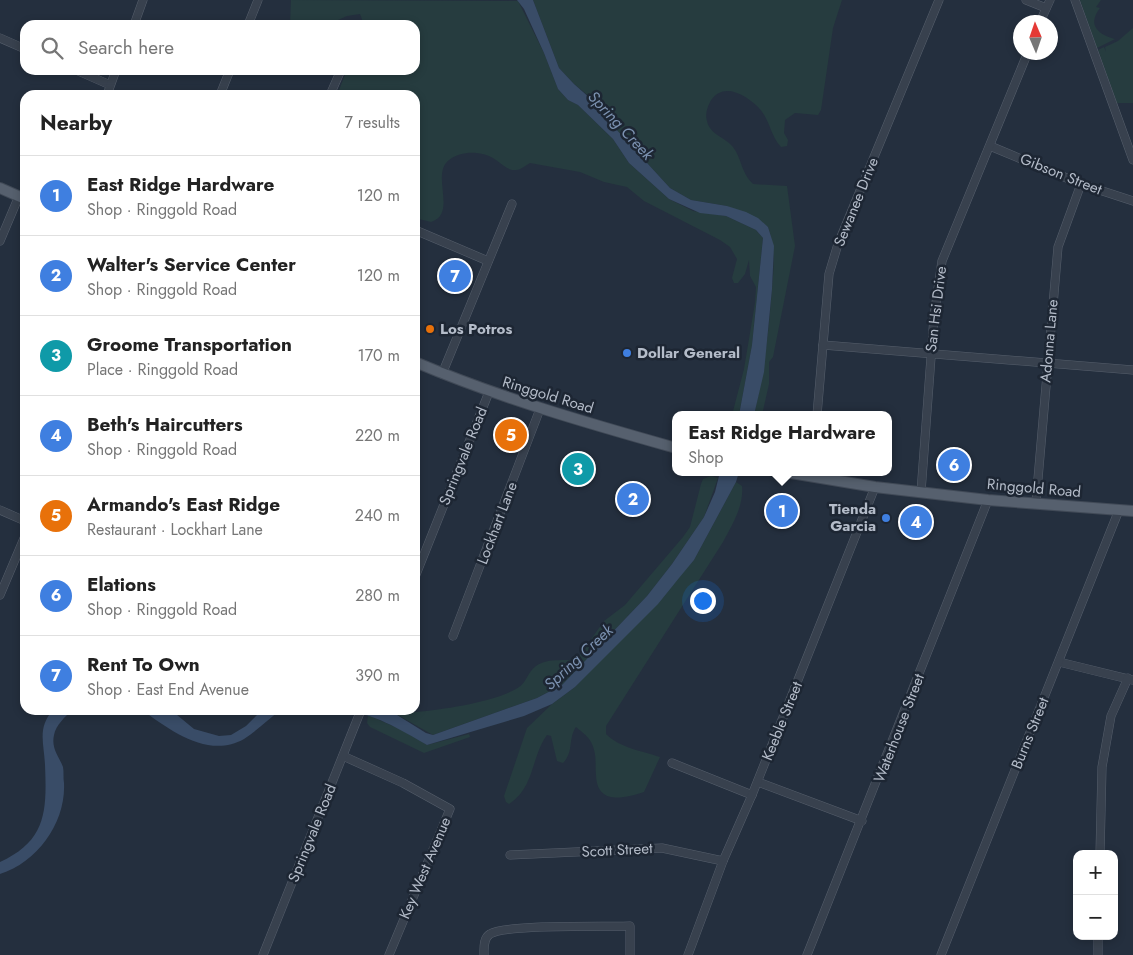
<!DOCTYPE html>
<meta charset="utf-8">
<style>
:root{--surface:#fff;--page:#f6f6f6;--text:#222;--muted:#767676;--line:#e0e0e0;--accent:#111827}
body{margin:0;font-family:Jost,sans-serif;background:var(--page);color:var(--text)}
.controls{position:absolute;right:15px;bottom:15px;display:grid;overflow:hidden;border-radius:10px;box-shadow:0 2px 8px #0003}
.controls button{width:45px;height:45px;display:grid;place-items:center;padding:0;border:0;border-bottom:1px solid var(--line);background:var(--surface);color:var(--text);font:25px sans-serif}
.compass{position:absolute;left:1013px;top:15px;width:45px;height:45px;border-radius:50%;background:var(--surface);box-shadow:0 2px 8px #0003;rotate:358deg}
.you{position:absolute;left:702px;top:600px;width:18px;height:18px;margin:-12px;border:4px solid #fff;border-radius:50%;background:#1a73e8;box-shadow:0 0 0 8px #1a73e833}
.badge{display:grid;place-items:center;width:32px;height:32px;border-radius:50%;background:var(--accent);color:#fff;font-size:16px;font-weight:700}
.pin{position:absolute;translate:-50% -50%;border:2px solid #fff;box-shadow:0 1px 5px #0006}
.popup{position:absolute;left:672px;top:411px;width:220px;height:65px;box-sizing:border-box;display:grid;place-content:center;border-radius:10px;background:var(--surface);filter:drop-shadow(0 1px 4px #0005);font-size:16px;white-space:nowrap;color:var(--muted)}
.popup b{font-size:19px;color:var(--text)}
.popup::after{content:'';position:absolute;left:50%;top:100%;margin-left:-10px;border:10px solid transparent;border-top-color:var(--surface)}
.list{margin:0;padding:0;list-style:none}
h2{display:flex;justify-content:space-between;align-items:center;height:65px;margin:0;padding:0 20px;font-size:21px}
h2 small{font-size:16px;font-weight:400;color:var(--muted)}
.list li{display:grid;grid-template-columns:32px 1fr auto;gap:15px;align-items:center;box-sizing:border-box;height:80px;padding:0 20px;border-top:1px solid var(--line)}
.list b{display:block;font-size:19px;white-space:nowrap}
.list p{margin:0;font-size:16px;white-space:nowrap;color:var(--muted)}
.list em{font-size:16px;font-style:normal;color:var(--muted)}
.icon{flex:none;width:28px;height:28px;fill:none;stroke:currentColor;stroke-width:2;stroke-linecap:round;stroke-linejoin:round}
.map{position:relative;flex:none;width:1133px;height:955px;overflow:hidden}
.search{position:absolute;background:var(--surface);box-shadow:0 2px 8px #0003;left:20px;top:20px;width:400px;height:55px;display:flex;align-items:center;gap:12px;box-sizing:border-box;padding:0 18px;border-radius:15px;color:var(--muted);font-size:19px}
.panel{position:absolute;background:var(--surface);box-shadow:0 2px 8px #0003;left:20px;top:90px;width:400px;height:625px;border-radius:15px}
.map>svg:first-child{display:block}
</style>
<div class="map">
<svg width="1133" height="955" viewBox="0 0 1133 955">
<rect width="100%" height="100%" fill="#242f3e"/>
<g fill="#263c3f">
<path d="M291,0L518,1L544,53L558,89L568,100L578,105L613,139L629,163L669,199L693,211L726,216L756,230L763,238L752,345L739,415H732L744,369L755,303L756,287L750,276L749,260L745,274L738,283H734L732,278L737,259L730,247L720,240L644,201L627,187L604,182L580,172L530,163C526,165 521,170 516,170C508,171 502,164 496,160C483,151 462,150 449,160C430,175 458,213 431,222L415,218V95H337L347,70H415V25H364L360,14L347,16L327,25H290Z"/>
<path d="M533,0H842L833,28L821,110L818,115L795,113L785,120L784,133L788,140L787,146L781,147C770,135 770,119 758,107C745,94 722,81 710,102C707,108 705,115 707,121C710,135 725,137 733,147C742,159 741,173 753,184L787,186L795,246L773,357L769,362V384L762,415H754C763,376 768,339 771,300C773,275 777,251 768,227L727,206L691,200L670,188L615,128L596,102L574,84L559,68Z"/>
<path d="M1080,0H1101L1096,7L1100,8C1086,26 1100,35 1115,39L1097,48Z"/>
<polygon points="1133,28 1133,103 1117,103 1098,50 1104,47 1106,52 1105,47 1118,41"/>
<path d="M711,476L718,478L704,517L672,564L647,596L562,685L537,698L433,735L389,710C398,710 407,713 416,712C445,709 490,703 516,689C524,685 526,678 531,671C543,656 561,662 577,659L604,621L625,605L683,537L690,527L701,484L703,479Z"/>
<path d="M736,482L742,486C744,506 732,525 723,542L606,726V734C620,748 642,751 660,757L644,792C625,798 597,806 596,775C595,764 597,755 592,744C589,737 582,732 576,727C568,738 574,752 563,763L557,761L551,736L547,735C531,757 535,787 509,804L506,802L504,796L527,728L552,704L575,687L694,560Z"/>
<polygon points="368,715 402,730 427,745 469,734 470,737 424,753 370,727 367,723"/>
</g>
<g fill="#394c67">
<polygon points="517,0 533,0 559,68 574,84 608,114 615,128 670,188 691,200 727,206 746,212 758,218 768,227 774,246 772,289 764,372 754,415 739,415 752,345 763,238 756,230 726,216 700,213 669,199 629,163 613,139 578,105 568,100 558,89 544,53 524,9"/>
<path d="M720,472H739L736,482L694,560L679,578L658,604L575,687L552,704L524,716L427,745C399,729 374,713 341,710H389L426,733L433,735L537,698L562,685L647,596L672,564L704,517L715,492Z"/>
<path d="M53,710H72C65,717 56,725 54,735C51,749 59,756 63,767C64,772 63,778 64,783C66,822 38,862 0,874V862C46,841 47,812 45,765C44,743 37,728 53,710Z"/>
<path d="M142,710H171L194,729L219,736L231,735L246,726L262,710H281C268,719 258,730 244,739C209,759 171,731 142,710Z"/>
</g>
<g fill="none" stroke-linecap="round" stroke-linejoin="round">
<g stroke="#565f6c" stroke-width="9">
<g id="minor">
<polyline points="1026,0 1046,8"/>
<polyline points="1075,0 1133,160"/>
<polyline points="1040,22 1050,0"/>
<polyline points="134,25 143,0"/>
<polyline points="248,25 258,0"/>
<polyline points="0,38 25,49"/>
<polyline points="76,70 110,85"/>
<polyline points="107,95 116,70"/>
<polyline points="220,95 230,70"/>
<polyline points="330,95 341,70"/>
<polyline points="990,146 1081,184 1133,201"/>
<polyline points="415,230 488,261"/>
<polyline points="0,241 19,196"/>
<polyline points="823,345 1133,370"/>
<polyline points="442,374 512,204"/>
<polyline points="817,415 829,274 838,244 939,0"/>
<polyline points="921,492 934,317 942,261 1028,52"/>
<polyline points="1036,502 1058,247 1081,184"/>
<polyline points="0,510 25,521"/>
<polyline points="415,577 489,392"/>
<polyline points="0,595 25,536"/>
<polyline points="453,636 540,409"/>
<polyline points="1059,662 1132,680"/>
<polyline points="343,756 403,783 450,809 389,955"/>
<polyline points="672,763 752,795"/>
<polyline points="758,782 862,821"/>
<polyline points="1100,854 1102,767 1111,716 1128,678"/>
<polyline points="510,855 662,848 723,861"/>
<polyline points="263,955 361,710"/>
<path d="M484,955C484,948 483,938 490,934C506,924 605,927 630,926V955"/>
<polyline points="688,955 723,861 752,795 875,487"/>
<polyline points="807,955 988,500"/>
<polyline points="941,955 1119,510"/>
<polyline points="1098,955 1098,936"/>
</g>
</g>
<g stroke="#414a57" stroke-width="12">
<g id="major">
<polyline points="0,188 25,199"/>
<path d="M415,362C500,398 587,423 676,448"/>
<polyline points="785,472 875,487 988,500 1133,511"/>
</g>
</g>
<use href="#minor" stroke="#38414e" stroke-width="8"/>
<use href="#major" stroke="#56606e" stroke-width="10"/>
</g>
<circle fill="#e8710a" stroke="#1d2633" stroke-width="2" cx="430" cy="329" r="5"/>
<g fill="#3f7fe0" stroke="#1d2633" stroke-width="2">
<circle cx="627" cy="353" r="5"/>
<circle cx="886" cy="518" r="5"/>
</g>
<g text-anchor="middle" stroke-width="5" stroke-linejoin="round" paint-order="stroke">
<g font-size="15" fill="#b4bcc9" stroke="#1d2633">
<text transform="translate(1061 174) rotate(22)" y="5">Gibson Street</text>
<text transform="translate(856 202) rotate(-68)" y="5">Sewanee Drive</text>
<text transform="translate(936 309) rotate(-83)" y="5">San Hsi Drive</text>
<text transform="translate(1049 341) rotate(-85)" y="5">Adonna Lane</text>
<text transform="translate(548 395) rotate(17)" y="5">Ringgold Road</text>
<text transform="translate(463 456) rotate(-68)" y="5">Springvale Road</text>
<text transform="translate(1034 488) rotate(5)" y="5">Ringgold Road</text>
<text transform="translate(497 523) rotate(-69)" y="5">Lockhart Lane</text>
<text transform="translate(782 721) rotate(-68)" y="5">Keeble Street</text>
<text transform="translate(899 728) rotate(-69)" y="5">Waterhouse Street</text>
<text transform="translate(1030 733) rotate(-68)" y="5">Burns Street</text>
<text transform="translate(312 833) rotate(-68)" y="5">Springvale Road</text>
<text transform="translate(617 850) rotate(-3)" y="5">Scott Street</text>
<text transform="translate(425 868) rotate(-67)" y="5">Key West Avenue</text>
</g>
<g font-size="15" font-weight="bold" fill="#b4bcc9" stroke="#1d2633" text-anchor="start">
<text x="440" y="334">Los Potros</text>
<text x="637" y="358">Dollar General</text>
<text x="876" y="514" text-anchor="end">Tienda<tspan x="876" dy="17">Garcia</tspan></text>
</g>
<g font-size="16" font-style="italic" fill="#7c92b1" stroke="#1d2633">
<text transform="translate(621 125) rotate(47)" y="6">Spring Creek</text>
<text transform="translate(578 657) rotate(-43)" y="6">Spring Creek</text>
</g>
</g>
</svg>
<div class="controls">
<button>+</button>
<button>−</button>
</div>
<svg class="compass" viewBox="-18 -18 36 36"><path d="M0-13l5 13h-10z" fill="#e53935"/><path d="M0 13l5-13h-10z" fill="#767676"/></svg>
<div class="you"></div>
<div class="pin badge" style="left:782px;top:511px;background:#3f7fe0">1</div>
<div class="popup"><b>East Ridge Hardware</b>Shop</div>
<div class="pin badge" style="left:633px;top:499px;background:#3f7fe0">2</div>
<div class="pin badge" style="left:578px;top:469px;background:#0f9aa8">3</div>
<div class="pin badge" style="left:916px;top:522px;background:#3f7fe0">4</div>
<div class="pin badge" style="left:511px;top:435px;background:#e8710a">5</div>
<div class="pin badge" style="left:954px;top:465px;background:#3f7fe0">6</div>
<div class="pin badge" style="left:455px;top:276px;background:#3f7fe0">7</div>
<div class="search"><svg class="icon" aria-label="search" viewBox="0 0 24 24"><circle cx="10" cy="10" r="6"/><path d="M15 15l6 6"/></svg>Search here</div>
<section class="panel">
<h2>Nearby<small>7 results</small></h2>
<ul class="list">
<li><span class="badge" style="background:#3f7fe0">1</span><div><b>East Ridge Hardware</b><p>Shop · Ringgold Road</p></div><em>120 m</em></li>
<li><span class="badge" style="background:#3f7fe0">2</span><div><b>Walter's Service Center</b><p>Shop · Ringgold Road</p></div><em>120 m</em></li>
<li><span class="badge" style="background:#0f9aa8">3</span><div><b>Groome Transportation</b><p>Place · Ringgold Road</p></div><em>170 m</em></li>
<li><span class="badge" style="background:#3f7fe0">4</span><div><b>Beth's Haircutters</b><p>Shop · Ringgold Road</p></div><em>220 m</em></li>
<li><span class="badge" style="background:#e8710a">5</span><div><b>Armando's East Ridge</b><p>Restaurant · Lockhart Lane</p></div><em>240 m</em></li>
<li><span class="badge" style="background:#3f7fe0">6</span><div><b>Elations</b><p>Shop · Ringgold Road</p></div><em>280 m</em></li>
<li><span class="badge" style="background:#3f7fe0">7</span><div><b>Rent To Own</b><p>Shop · East End Avenue</p></div><em>390 m</em></li>
</ul>
</section>
</div>
